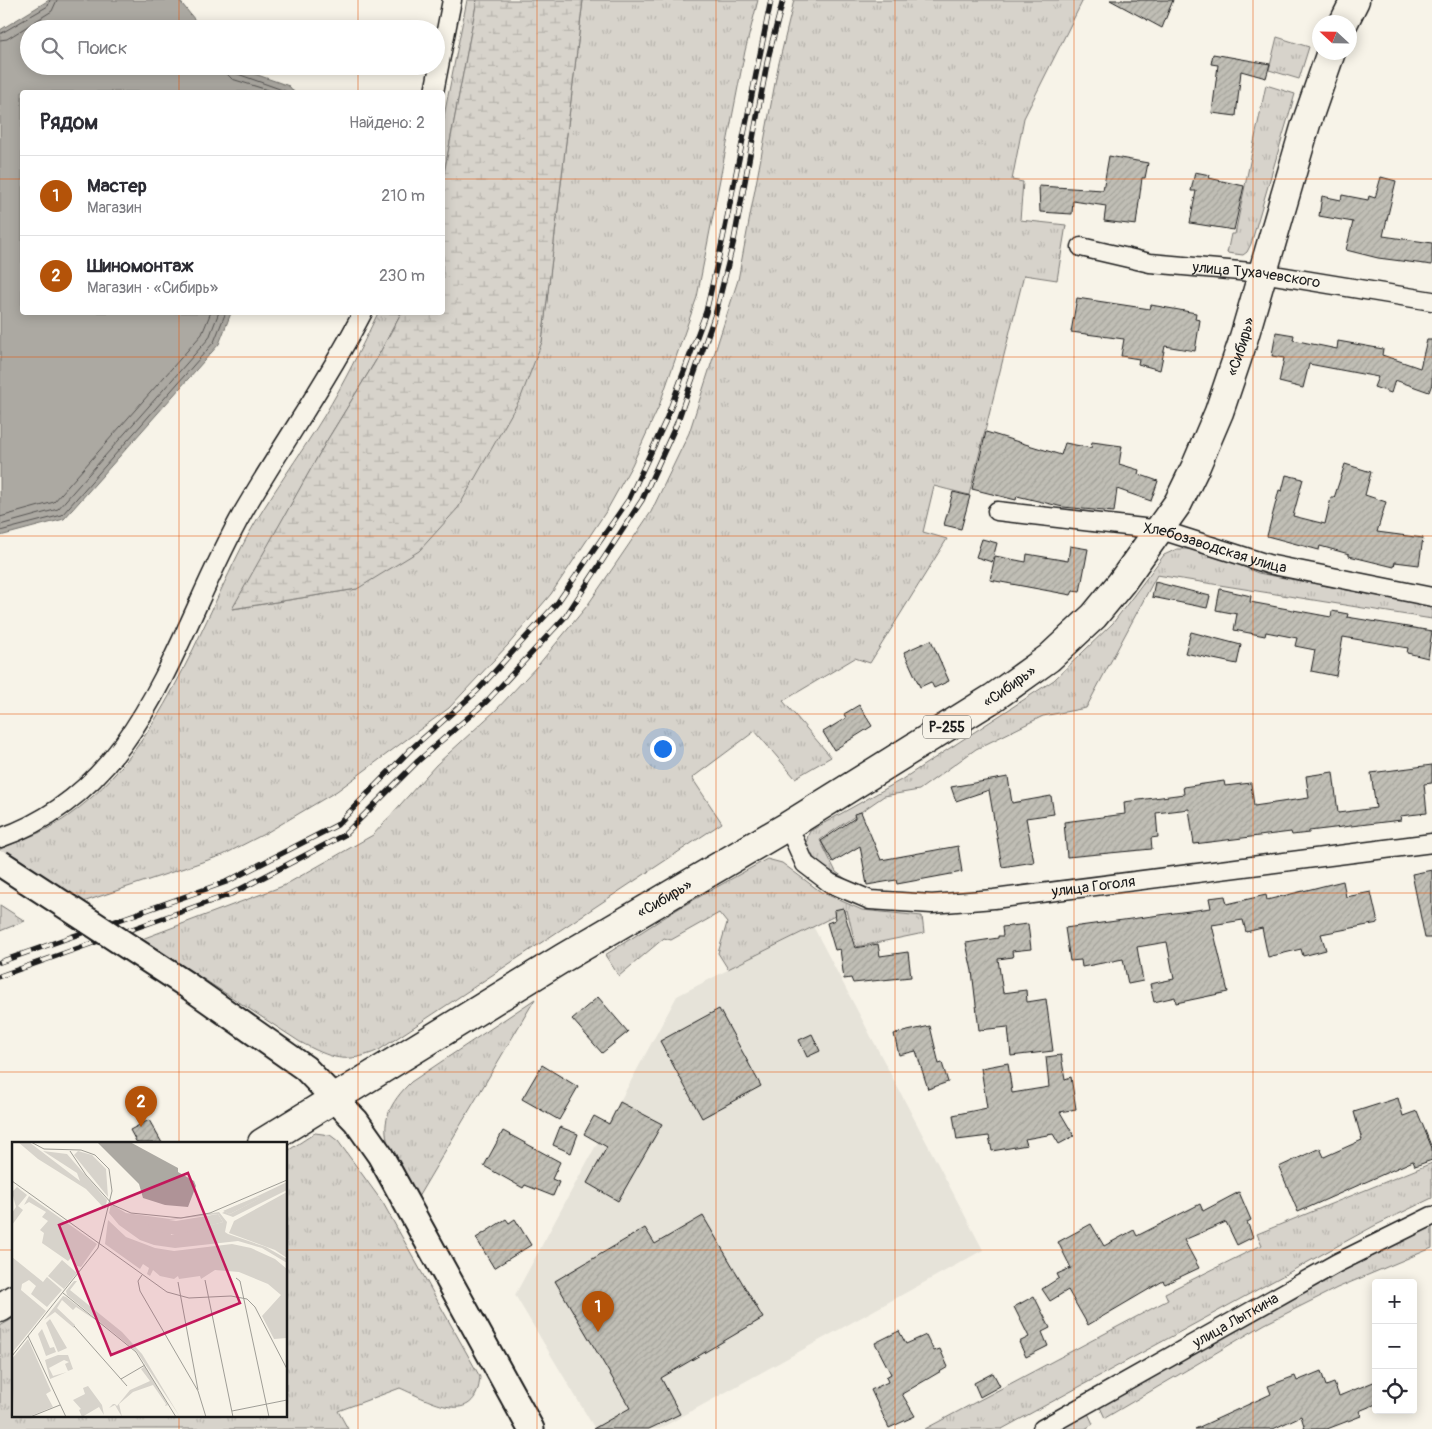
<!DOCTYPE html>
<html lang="ru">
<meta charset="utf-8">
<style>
:root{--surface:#fff;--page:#f7f7f7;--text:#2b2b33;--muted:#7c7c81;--line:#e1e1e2;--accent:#b45309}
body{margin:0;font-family:Pangolin,sans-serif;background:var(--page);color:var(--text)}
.controls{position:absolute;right:15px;bottom:15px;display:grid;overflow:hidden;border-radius:5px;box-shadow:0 2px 12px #0003}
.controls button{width:45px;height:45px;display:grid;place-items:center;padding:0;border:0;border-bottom:1px solid var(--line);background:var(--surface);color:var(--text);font:25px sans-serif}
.compass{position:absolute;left:1312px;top:15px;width:45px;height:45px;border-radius:50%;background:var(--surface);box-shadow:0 2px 12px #0003;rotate:292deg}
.you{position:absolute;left:662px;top:748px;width:18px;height:18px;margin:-12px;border:4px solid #fff;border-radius:50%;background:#1a73e8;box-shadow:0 0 0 8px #1a73e833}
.badge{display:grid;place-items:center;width:32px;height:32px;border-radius:50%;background:var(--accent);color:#fff;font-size:16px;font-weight:700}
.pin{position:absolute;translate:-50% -41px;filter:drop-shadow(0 1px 2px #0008)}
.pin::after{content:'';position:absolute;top:26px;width:18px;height:15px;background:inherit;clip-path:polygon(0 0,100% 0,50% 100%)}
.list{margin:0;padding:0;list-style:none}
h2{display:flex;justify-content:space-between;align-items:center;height:65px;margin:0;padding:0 20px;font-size:21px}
h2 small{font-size:16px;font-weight:400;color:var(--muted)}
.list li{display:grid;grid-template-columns:32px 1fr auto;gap:15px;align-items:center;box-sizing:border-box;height:80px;padding:0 20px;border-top:1px solid var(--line)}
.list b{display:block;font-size:19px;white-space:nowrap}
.list p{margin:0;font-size:16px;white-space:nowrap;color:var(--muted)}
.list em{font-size:16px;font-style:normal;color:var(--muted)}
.icon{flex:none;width:28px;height:28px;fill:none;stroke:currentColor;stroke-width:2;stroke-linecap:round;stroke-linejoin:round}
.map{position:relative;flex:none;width:1432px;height:1429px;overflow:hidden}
.search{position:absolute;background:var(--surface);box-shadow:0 2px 12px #0003;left:20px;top:20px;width:425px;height:55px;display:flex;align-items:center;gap:12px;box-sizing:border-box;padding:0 18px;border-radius:28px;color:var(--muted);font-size:19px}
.panel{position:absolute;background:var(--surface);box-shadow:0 2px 12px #0003;left:20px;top:90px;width:425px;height:225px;border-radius:5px}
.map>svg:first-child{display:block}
</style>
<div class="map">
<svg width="1432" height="1429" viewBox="0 0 1432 1429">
<defs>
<pattern id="grass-tufts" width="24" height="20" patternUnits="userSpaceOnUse" patternTransform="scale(1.25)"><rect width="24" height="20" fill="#d7d3cb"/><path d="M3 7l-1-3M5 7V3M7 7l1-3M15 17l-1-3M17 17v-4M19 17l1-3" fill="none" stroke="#b8b5ae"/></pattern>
<pattern id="wetland-marsh" width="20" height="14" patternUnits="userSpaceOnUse" patternTransform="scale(1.25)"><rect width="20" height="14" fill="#d7d3cb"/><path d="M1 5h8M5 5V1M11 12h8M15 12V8" fill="none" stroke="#b8b5ae"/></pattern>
<pattern id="building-hatch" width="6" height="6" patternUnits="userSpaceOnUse" patternTransform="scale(1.25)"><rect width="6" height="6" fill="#c0beb5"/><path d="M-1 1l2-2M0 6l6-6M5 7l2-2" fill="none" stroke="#a4a39b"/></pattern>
</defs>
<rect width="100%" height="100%" fill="#f7f3e8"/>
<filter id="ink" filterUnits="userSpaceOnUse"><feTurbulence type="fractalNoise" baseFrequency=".02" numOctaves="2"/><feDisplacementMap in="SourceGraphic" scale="10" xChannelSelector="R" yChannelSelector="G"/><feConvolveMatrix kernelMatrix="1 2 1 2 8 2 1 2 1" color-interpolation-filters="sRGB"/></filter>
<g filter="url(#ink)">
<polygon fill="#e6e3d9" points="813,926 983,1250 659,1429 595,1429 515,1295 677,996"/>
<g fill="url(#grass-tufts)" stroke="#7a7874">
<polygon points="467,0 477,0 443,179 443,121"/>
<path d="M583,0H758L745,51L697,297L659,406L632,465L607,510L551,594L508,645L449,708L337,791L266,833L223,855L77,904L0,854V849C24,839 50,830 71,814C162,748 197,632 247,537C270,495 299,457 324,416C344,383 361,348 378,313H401L375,362L326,442L233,609L357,589L542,342Z"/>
<path d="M794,0H1083L1024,118L1012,180L1023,182L1020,220L1066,225L1057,280L1024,275L969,495L934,486L923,532L947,539L870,663L855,658L783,701L831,757L795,778L755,731L692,778L722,823L379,1050C345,1065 331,1058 300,1042L142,939L283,886L373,835L436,765L496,710L539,664L587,606L651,512L689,433L738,280L778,67Z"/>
<polygon points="1277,37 1309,47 1299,79 1269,70"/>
<polygon points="1266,85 1295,94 1251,244 1247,252 1243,255 1227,253 1231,234 1235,234"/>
<path d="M1177,549H1192L1219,556L1258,573L1432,606V619L1157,575L1086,708L1043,716L976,749L919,790L884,796L820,840L836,872L850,882C832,871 796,856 810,831L901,780L1054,680L1113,623L1164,555Z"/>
<polygon points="767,859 782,863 821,892 862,910 922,916 924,933 856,947 847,910 728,969 718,953 727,923 719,913 671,940 664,938 619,976 605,955 681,907"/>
<polygon points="0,905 25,921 0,931"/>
<path d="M535,999L418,1197C391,1154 365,1126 411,1082Z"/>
<path d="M315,1133L330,1135L338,1141L383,1203L480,1377C476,1429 430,1401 400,1388L338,1411L348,1429H0V1326L14,1318V1415H286V1152Z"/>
<polygon points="1432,1163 1432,1198 1374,1226 1002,1429 925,1429 1168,1300 1165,1293 1262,1245 1257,1234"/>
<polygon points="1432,1224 1432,1248 1337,1288 1265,1324 1105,1418 1099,1405 1345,1267"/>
<polygon points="1087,1411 1093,1424 1085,1429 1056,1429"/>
</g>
<polygon fill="url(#wetland-marsh)" stroke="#7a7874" points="477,0 583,0 542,342 521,397 458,508 419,551 357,589 232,609 326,442 375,362 401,313 442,312 443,179"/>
<polygon fill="#aca9a2" stroke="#72716c" points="49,0 179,0 202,29 29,29 29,66 232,66 289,86 294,92 22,92 22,312 231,313 219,344 64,519 0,536 0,30"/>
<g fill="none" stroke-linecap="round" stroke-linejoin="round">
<g stroke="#565452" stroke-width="1">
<polyline points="0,34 48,6 50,0"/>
<polyline points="0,40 7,39 52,11 57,0"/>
<polyline points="226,66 227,74 232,79 274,92"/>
<polyline points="232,66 235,73 288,92"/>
<polyline points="0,517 54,502 202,334 211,312"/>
<polyline points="0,525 58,509 209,338 219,312"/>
<polyline points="0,531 62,515 214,342 226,312"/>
</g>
</g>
<g fill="url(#building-hatch)" stroke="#1c1c1c">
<polygon points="1110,0 1173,0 1162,28"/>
<polygon points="1213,54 1270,64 1266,78 1241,71 1236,116 1212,113 1218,65 1211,64"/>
<polygon points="1109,156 1148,163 1145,178 1142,178 1136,225 1104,221 1106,206 1073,201 1072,214 1040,212 1039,186 1103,190"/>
<polygon points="1195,172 1210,175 1209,178 1244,186 1234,230 1190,223 1196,191 1191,191"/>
<polygon points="1381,177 1396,181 1383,236 1432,243 1432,265 1378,258 1346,250 1353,222 1319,216 1322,196 1341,200 1342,195 1368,200 1369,196 1375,198"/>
<polygon points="1077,298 1150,309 1151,305 1196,313 1195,319 1200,320 1195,351 1165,346 1160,370 1138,364 1139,359 1121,356 1124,339 1071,332"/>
<polygon points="1276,332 1294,335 1293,340 1337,349 1338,341 1383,349 1382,355 1420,368 1427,340 1432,340 1432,384 1429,392 1395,380 1391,393 1374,387 1378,377 1309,364 1303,388 1279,382 1284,358 1272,356"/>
<polygon points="986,432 1061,455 1065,443 1091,448 1092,442 1122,446 1119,464 1139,470 1138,474 1158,481 1151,501 1117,489 1114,512 1063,507 1017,496 1016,500 972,489"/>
<polygon points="1345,464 1371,472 1365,495 1386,502 1377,532 1423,538 1419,565 1395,562 1394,567 1349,556 1349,554 1320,546 1319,550 1267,536 1279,490 1282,491 1286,475 1303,479 1293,516 1325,524 1331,498 1334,498"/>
<polygon points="953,492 970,496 961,529 944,525"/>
<polygon points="982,539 997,543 992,562 976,557"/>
<polygon points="1070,546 1088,549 1080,592 1073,591 1071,595 990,580 995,556 1026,562 1027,554 1068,561"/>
<polygon points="1155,582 1210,596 1207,608 1152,597"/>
<polygon points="1220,589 1251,596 1250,602 1331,617 1332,611 1348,614 1347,617 1432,631 1428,658 1407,653 1408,648 1343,637 1336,676 1311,671 1315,650 1295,646 1297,638 1266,632 1265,636 1234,630 1237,614 1216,610"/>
<polygon points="1191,632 1241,645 1237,664 1185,653"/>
<polygon points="931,640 949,681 934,688 931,682 920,687 904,652"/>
<polygon points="859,705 872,726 834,750 823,732 846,718 844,714"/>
<polygon points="1432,765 1432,783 1424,784 1427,813 1400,816 1401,820 1309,831 1309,833 1292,835 1291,832 1194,844 1189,809 1156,813 1158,837 1151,838 1152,849 1067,857 1064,822 1125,814 1124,802 1184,794 1183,787 1224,781 1225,786 1251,783 1254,806 1309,798 1306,776 1333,772 1338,813 1376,808 1371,773"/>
<polygon points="1008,777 1012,803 1051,796 1054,814 1026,818 1034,862 1002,867 989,790 956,801 951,787"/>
<polygon points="861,812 881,860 958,846 962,872 897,884 896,880 867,885 860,846 833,862 821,841 855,818 854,814"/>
<polygon points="1432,870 1432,938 1425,938 1412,874"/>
<polygon points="1343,881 1346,897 1371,892 1378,923 1321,934 1326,950 1303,956 1301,949 1268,957 1262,928 1246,932 1243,920 1212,925 1228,992 1176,1003 1175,997 1154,1002 1150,984 1174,979 1167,942 1137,947 1143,981 1128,984 1123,959 1082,967 1081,960 1070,961 1065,928 1211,908 1209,898 1225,896 1227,904 1266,895 1267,900"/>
<polygon points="843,908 855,948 878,944 880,956 908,952 911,977 853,983 851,978 844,979 840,949 835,950 827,923 835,920 834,910"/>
<polygon points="1028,924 1031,949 1012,951 1013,957 998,959 1003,993 1026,990 1027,1002 1046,999 1053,1051 1011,1056 1008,1027 979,1030 972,971 966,943 998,938 998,936 1003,936 1002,927"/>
<polygon points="598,997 628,1032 602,1053 572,1019"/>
<polygon points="719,1009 761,1086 702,1118 660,1041"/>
<polygon points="930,1026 939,1064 942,1063 948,1082 928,1089 916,1051 899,1055 894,1034"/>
<polygon points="812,1034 820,1051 807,1057 799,1040"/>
<polygon points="1061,1055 1065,1079 1071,1077 1076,1109 1060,1112 1074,1136 1059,1144 1053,1134 1025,1139 1027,1145 992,1151 989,1136 957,1140 953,1115 987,1108 981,1068 1008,1063 1012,1093 1049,1087 1046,1057"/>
<polygon points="542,1065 578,1087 559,1120 522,1099"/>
<polygon points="1398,1098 1403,1116 1417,1111 1432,1148 1432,1160 1415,1166 1413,1161 1298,1212 1279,1167 1320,1148 1324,1157 1362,1140 1354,1112"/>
<polygon points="620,1102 662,1124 618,1201 587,1183 607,1147 584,1134 594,1116 609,1124"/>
<polygon points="149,1120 162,1143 137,1143 130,1130"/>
<polygon points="560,1127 578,1134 571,1153 553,1145"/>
<polygon points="503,1131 560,1162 552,1179 559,1182 553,1196 525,1185 523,1188 484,1166"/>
<polygon points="1239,1192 1251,1220 1247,1222 1253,1237 1237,1245 1226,1222 1184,1240 1199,1268 1165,1284 1163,1281 1088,1325 1068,1290 1050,1301 1042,1289 1059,1278 1057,1274 1071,1268 1058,1242 1091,1224 1104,1246 1134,1230 1137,1236 1200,1204 1203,1211"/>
<polygon points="703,1216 763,1318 661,1378 680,1414 649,1429 593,1429 630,1408 555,1281 645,1228 655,1244"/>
<polygon points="506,1219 509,1223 515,1219 531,1245 494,1268 476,1238"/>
<polygon points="1034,1296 1050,1328 1042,1332 1048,1346 1026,1357 1019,1342 1029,1337 1014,1307"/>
<polygon points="899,1331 906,1344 926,1335 934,1351 940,1349 948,1367 902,1394 915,1416 889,1428 871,1390 888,1382 886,1377 891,1374 875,1343"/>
<polygon points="1321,1371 1326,1386 1334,1383 1339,1396 1376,1381 1376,1404 1359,1411 1361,1416 1327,1429 1305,1429 1301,1416 1273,1429 1195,1429 1271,1394 1268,1386 1295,1376 1297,1381"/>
<polygon points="993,1373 1000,1386 980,1397 974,1383"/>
</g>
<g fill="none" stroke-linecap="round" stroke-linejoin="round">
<g stroke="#1c1c1c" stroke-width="21">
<g id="street">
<polyline points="434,92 452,0"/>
<path id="s1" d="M1081,247L1150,263L1262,273L1432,301"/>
<path id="s2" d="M997,511L1161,530L1268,564L1432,597"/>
<path id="s3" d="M788,826L805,864L830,883L870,900L932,904L994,899L1432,843"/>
<path d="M0,838C145,788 175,633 242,514C281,446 327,382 363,312"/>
<path id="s4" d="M1042,1429L1337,1263L1432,1216"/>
</g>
</g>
<g stroke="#1c1c1c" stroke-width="29">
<polyline id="secondary" points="187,985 305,1068 356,1121 380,1155 531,1429"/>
</g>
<g stroke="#1c1c1c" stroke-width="31">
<g id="highway">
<polyline points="1344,22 1355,0"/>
<path id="s5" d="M262,1143L563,958L788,826L993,698L1049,658L1094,616L1121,583L1178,503L1196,466L1219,412L1242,344L1306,124L1331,52"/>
<polyline points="0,1308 14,1299"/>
</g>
</g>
<use href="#street" stroke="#f7f3e8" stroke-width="18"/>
<use href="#secondary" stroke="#f7f3e8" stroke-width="25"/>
<use href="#highway" stroke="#f7f3e8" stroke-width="28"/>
<g stroke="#1c1c1c" stroke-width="5.5">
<g id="rail">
<polyline points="0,962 226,882 337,825 411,749 477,691 558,602 629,499 666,420 706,312 723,238 771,0"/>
<polyline points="0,976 231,894 344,835 418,761 487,701 566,616 642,500 677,423 716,312 734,240 768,58 783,0"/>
</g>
</g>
<use href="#rail" stroke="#f7f3e8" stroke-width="4" stroke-dasharray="11" stroke-linecap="butt"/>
<g stroke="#1c1c1c" stroke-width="29" stroke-linecap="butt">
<polyline id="secondary-bridge" points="0,863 187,985"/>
</g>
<use href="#secondary-bridge" stroke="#f7f3e8" stroke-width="25"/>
</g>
</g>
<path fill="none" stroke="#e8590c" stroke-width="1" stroke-opacity="0.55" d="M179,0V29M358,0V29M537,0V1429M716,0V1429M895,0V1429M1074,0V1429M1253,0V1429M179,66V92M358,66V92M0,179H22M442,179H1432M179,312V1143M358,312V1429M0,357H1432M0,536H1432M0,714H1432M0,893H1432M0,1072H1432M0,1250H14M286,1250H1432M179,1415V1429"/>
<g text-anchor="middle" stroke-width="4" stroke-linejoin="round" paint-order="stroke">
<rect fill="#f7f3e8" stroke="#5e5c59" stroke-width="1" x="923" y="715.5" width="48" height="23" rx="4"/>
<g font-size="14" font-weight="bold" fill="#1c1c1c">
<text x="947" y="732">Р-255</text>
</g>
<g font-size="15" fill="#1c1c1c" stroke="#f7f3e8">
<text dy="5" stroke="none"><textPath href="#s1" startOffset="178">улица Тухачевского</textPath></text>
<text dy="5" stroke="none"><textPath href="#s5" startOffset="1296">«Сибирь»</textPath></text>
<text dy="5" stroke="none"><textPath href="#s2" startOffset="222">Хлебозаводская улица</textPath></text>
<text dy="5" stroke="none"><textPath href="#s5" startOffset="876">«Сибирь»</textPath></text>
<text dy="5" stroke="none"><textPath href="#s3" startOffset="341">улица Гоголя</textPath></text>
<text dy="5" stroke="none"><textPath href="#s5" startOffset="471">«Сибирь»</textPath></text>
<text dy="5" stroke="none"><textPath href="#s4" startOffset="222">улица Лыткина</textPath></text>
</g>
</g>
<g transform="translate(12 1142)">
<rect width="275" height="275" fill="#f7f3e8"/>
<path d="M6,0H17L68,39L65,31L31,9L55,12L95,58L93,67L74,47L26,17ZM66,9L80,13L94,27L96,55L62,13ZM275,40V48L221,75L210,71ZM244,55L248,56L218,72L212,69ZM5,45L15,53L6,64L11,68L0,83V71L4,65L0,50ZM17,54L85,102L69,125L65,124L61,114L56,119L30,101L32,91L28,88L36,79L30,75L34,70L17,60L12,63ZM99,62L114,71L158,77L207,70L215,80L213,90L216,92L254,105L275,117V121L250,106L226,99L163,106L142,103L128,98L107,83L97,71ZM206,72L211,80L159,93L157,78ZM96,78L114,95L143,106L162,109L220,102L239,106L263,117L275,127V196L262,197L250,174L269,153L256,142L227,130L203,128L189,137L188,134L167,137L166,134L162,137L148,134L141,128L138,134L135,132L137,126L131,122L128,127L93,102ZM0,115L31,140L35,135L50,148L35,165L19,152L24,144L17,138L10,142L9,148L34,169L0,211ZM50,118L65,131L52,147L36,134ZM62,139H65L58,148L110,190L130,212L168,275L125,210L55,153L54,149ZM51,154L54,155L88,181L64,165L61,168L50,158L45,166L63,183L62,186L43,170L32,178ZM38,177L55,206L46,210L34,181ZM30,187L38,206L42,205L44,210L34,214L26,192ZM133,224L163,275L156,263L153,264L154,262L141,243L121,250L107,262L110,275L103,263L97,266L101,262H103L105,264L118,248L138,239L129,227ZM76,244L90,263L92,273L87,265L70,275L67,268L69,267L61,258L73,252L71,246Z" fill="#d7d3cb" fill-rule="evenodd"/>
<path d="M244,55L249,56L218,72L211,69ZM206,72L211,80L165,93L141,89L129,74L164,79Z" fill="#d7d3cb"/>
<path d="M275,50V116L263,108L217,91L222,79Z" fill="#d7d3cb"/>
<path d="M16,197L39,249L34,252L41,265L16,275H2L0,217ZM46,213H56L61,227L56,229L53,222L57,220L52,218L37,226L41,234L55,230L38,237L33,218Z" fill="#d7d3cb"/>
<path d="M85,0H118L166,26V30L182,39L184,44L176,65L153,63L131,56L127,42Z" fill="#aca9a2"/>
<path fill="none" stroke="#9f9d96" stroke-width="1" d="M58,9L74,33L101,63L119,71L169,76L198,71L275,38M0,39L155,150L177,156L219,154L235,157L243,165L275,227M130,133L126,139L128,149L186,249L194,275M224,136L228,139L257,275M193,138L221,275M166,140L186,248M51,151L124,210L164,275M62,184L115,244M16,194L54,275M0,214L86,106L100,49L97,27L83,13L69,8L32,7L19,0M109,237L133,223M220,269L275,258M18,275L48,263"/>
<path fill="#c2185b" fill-opacity="0.15" stroke="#c2185b" stroke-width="2.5" d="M176,31L228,161L99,213L47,83Z"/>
<rect width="275" height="275" fill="none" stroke="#1c1c1c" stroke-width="2.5"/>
</g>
</svg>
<div class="controls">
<button>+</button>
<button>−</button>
<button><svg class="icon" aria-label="locate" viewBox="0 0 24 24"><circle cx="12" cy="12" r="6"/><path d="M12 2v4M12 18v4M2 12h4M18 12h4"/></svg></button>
</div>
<svg class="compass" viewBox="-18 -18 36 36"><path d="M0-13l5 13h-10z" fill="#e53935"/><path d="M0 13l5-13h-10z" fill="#7c7c81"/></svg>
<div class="you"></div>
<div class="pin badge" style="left:598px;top:1332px">1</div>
<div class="pin badge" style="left:141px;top:1127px">2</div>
<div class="search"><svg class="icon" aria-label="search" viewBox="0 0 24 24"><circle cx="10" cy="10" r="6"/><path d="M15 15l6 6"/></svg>Поиск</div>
<section class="panel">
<h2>Рядом<small>Найдено: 2</small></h2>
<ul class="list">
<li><span class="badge">1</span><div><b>Мастер</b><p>Магазин</p></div><em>210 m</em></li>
<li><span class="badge">2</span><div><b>Шиномонтаж</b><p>Магазин · «Сибирь»</p></div><em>230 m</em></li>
</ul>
</section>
</div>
